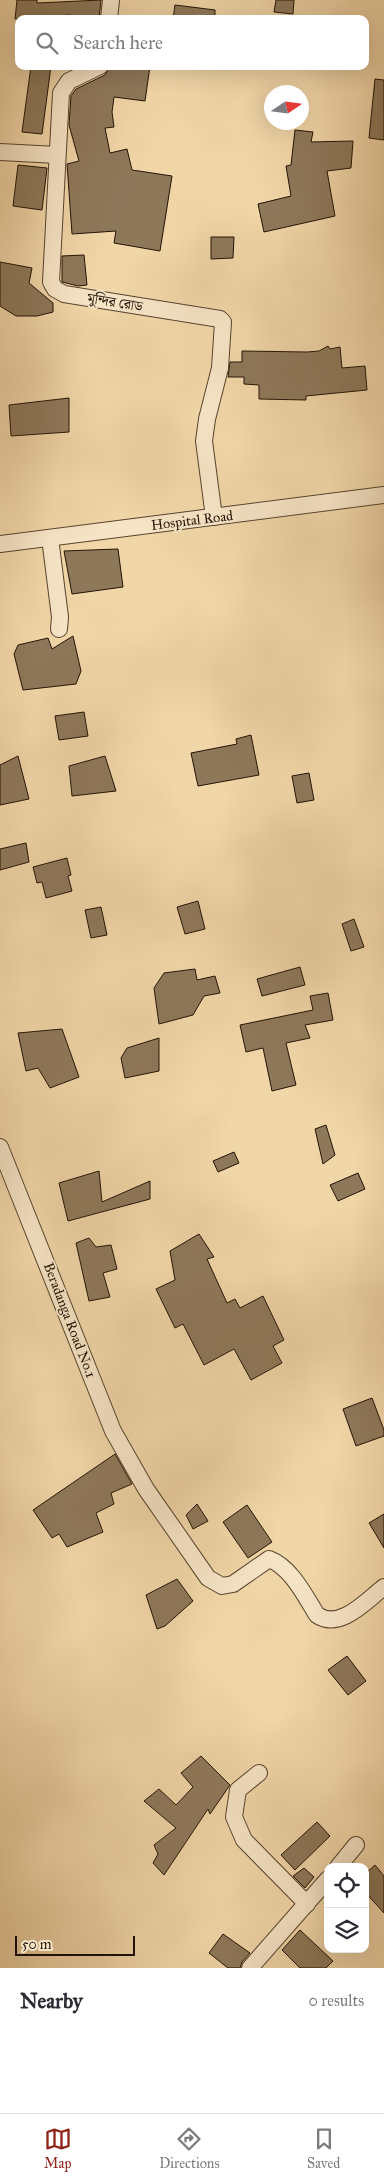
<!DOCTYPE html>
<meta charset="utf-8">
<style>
:root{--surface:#fff;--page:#f7f7f7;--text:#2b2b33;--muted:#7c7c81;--line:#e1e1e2;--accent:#8f2418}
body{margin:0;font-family:"IM FELL Great Primer","Noto Serif Bengali",serif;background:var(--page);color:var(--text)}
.controls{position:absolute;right:15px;bottom:15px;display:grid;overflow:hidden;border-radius:10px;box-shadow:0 5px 20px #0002}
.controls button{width:45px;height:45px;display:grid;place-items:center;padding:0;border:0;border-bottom:1px solid var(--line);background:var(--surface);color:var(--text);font:25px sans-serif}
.compass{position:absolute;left:264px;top:85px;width:45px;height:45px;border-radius:50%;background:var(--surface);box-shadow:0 5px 20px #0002;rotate:77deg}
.scale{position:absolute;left:15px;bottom:12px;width:120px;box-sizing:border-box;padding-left:5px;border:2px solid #221306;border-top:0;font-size:14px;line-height:18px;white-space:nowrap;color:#221306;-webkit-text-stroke:4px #f6e4c6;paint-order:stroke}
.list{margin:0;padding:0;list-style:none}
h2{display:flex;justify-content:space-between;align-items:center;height:65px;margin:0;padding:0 20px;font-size:21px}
h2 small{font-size:16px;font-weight:400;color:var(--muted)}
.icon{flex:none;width:28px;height:28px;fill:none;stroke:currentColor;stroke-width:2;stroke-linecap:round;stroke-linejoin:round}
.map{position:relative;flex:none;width:384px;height:1968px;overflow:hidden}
.search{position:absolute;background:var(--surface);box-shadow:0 5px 20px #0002;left:15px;right:15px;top:15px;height:55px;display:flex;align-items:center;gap:12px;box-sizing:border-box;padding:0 18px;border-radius:10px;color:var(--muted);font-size:19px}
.sheet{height:145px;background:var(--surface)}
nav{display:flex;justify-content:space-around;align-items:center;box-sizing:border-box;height:70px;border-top:1px solid var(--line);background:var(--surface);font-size:14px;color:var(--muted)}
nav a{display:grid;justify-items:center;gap:2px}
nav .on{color:var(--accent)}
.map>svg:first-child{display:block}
</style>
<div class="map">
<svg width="384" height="1968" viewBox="0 0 384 1968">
<rect width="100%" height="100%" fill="#f1d6a8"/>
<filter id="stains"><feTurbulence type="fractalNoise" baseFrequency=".004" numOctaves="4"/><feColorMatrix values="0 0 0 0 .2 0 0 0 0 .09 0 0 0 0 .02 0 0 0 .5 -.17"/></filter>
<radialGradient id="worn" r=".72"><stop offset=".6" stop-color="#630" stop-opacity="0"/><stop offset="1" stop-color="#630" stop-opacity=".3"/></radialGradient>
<g fill="#8e785a" stroke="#221306">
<polygon points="17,0 37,0 37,3 101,0 99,19 70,19 70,15 15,19"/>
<polygon points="276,0 294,0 293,14 274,12"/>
<polygon points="175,5 215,10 215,19 173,19"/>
<polygon points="31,66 51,66 42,134 22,132"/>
<polygon points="110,66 150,66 145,101 114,97 112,112 114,127 105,128 110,153 127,149 132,170 172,176 160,251 114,243 116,231 72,234 67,164 79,161 69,125 71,96 76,89 105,75"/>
<polygon points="375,79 384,80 384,140 369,138"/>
<polygon points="295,130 313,132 311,142 353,141 351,168 327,171 335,216 264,232 258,204 291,196 286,166 291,165"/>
<polygon points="18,165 47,168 42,210 13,206"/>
<polygon points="211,237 234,237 233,258 211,259"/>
<polygon points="84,255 87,285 78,286 62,282 62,256"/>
<polygon points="0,262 32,268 29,283 53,303 53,312 37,316 16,316 0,306"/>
<polygon points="328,346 330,349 340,347 342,368 365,366 367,390 306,396 306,400 259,399 259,385 244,384 244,377 228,377 230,362 242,362 242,351 307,352 319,351"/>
<polygon points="69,398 69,432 11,436 9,405"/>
<polygon points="118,549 123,587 72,594 64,551"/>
<polygon points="73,636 81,671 76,684 23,690 14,654 18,645 48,638 52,649"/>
<polygon points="84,712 88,736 59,740 55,716"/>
<polygon points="251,735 259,775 198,786 191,753 237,744 236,739"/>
<polygon points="18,756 29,799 0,805 0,765"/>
<polygon points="105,756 116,791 72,796 69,766"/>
<polygon points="309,773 314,800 297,803 292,776"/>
<polygon points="26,843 29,862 0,870 0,849"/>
<polygon points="67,858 71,875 68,876 72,891 46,898 42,882 37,883 33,867"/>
<polygon points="198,901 205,929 185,934 177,907"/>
<polygon points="101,907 107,935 91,938 85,910"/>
<polygon points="354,919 364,947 351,951 342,924"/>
<polygon points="300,967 305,985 262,996 257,979"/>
<polygon points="195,969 197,980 215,976 220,993 204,996 193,1015 159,1024 154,988 164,973"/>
<polygon points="328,993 333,1020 305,1025 310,1038 286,1043 296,1085 272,1091 263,1048 246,1052 240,1025 313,1010 310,996"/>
<polygon points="62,1029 79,1077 50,1088 38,1068 26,1071 18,1033"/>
<polygon points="159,1038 159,1071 125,1078 121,1058 127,1048"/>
<polygon points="326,1125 335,1155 323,1164 315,1129"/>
<polygon points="234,1152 239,1163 218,1172 213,1161"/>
<polygon points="99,1171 102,1202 150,1181 150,1199 68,1221 59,1183"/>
<polygon points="358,1173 365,1189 338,1201 330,1185"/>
<polygon points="199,1234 214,1257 207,1259 227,1303 235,1299 240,1308 263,1296 284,1340 273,1346 282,1363 251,1380 234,1349 204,1365 183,1324 175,1328 156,1289 175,1280 170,1251"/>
<polygon points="89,1238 96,1247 111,1245 117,1269 103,1273 110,1297 89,1301 76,1243"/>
<polygon points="372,1398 384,1430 384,1436 356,1446 343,1409"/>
<polygon points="115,1454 132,1484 111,1493 114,1504 96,1513 103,1532 67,1547 59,1534 52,1538 33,1510"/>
<polygon points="197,1504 208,1521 193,1529 186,1515"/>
<polygon points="247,1505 272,1542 248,1558 223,1522"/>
<polygon points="384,1514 384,1548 369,1523"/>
<polygon points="177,1579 193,1601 165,1626 157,1629 146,1595"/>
<polygon points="347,1656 366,1681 348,1695 328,1670"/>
<polygon points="201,1756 230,1785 210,1814 208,1809 164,1875 153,1863 158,1854 154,1845 176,1828 144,1801 159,1789 176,1805 193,1787 181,1773"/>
<polygon points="317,1822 330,1836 295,1870 281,1855"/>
<polygon points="375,1865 384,1876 384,1913 365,1892 365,1874"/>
<polygon points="304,1868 314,1877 305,1888 293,1876"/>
<polygon points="300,1930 333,1961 326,1968 300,1968 282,1950"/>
<polygon points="223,1934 250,1953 242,1962 240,1968 228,1968 209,1953"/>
</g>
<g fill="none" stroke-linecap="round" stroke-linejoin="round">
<g stroke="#56442e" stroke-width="18">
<g id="minor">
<polyline points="109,19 111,0"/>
<polyline points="100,66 69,81 61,93 51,282 55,289 64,294 220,319 223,322 220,368 207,419 204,441 214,517"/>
<polyline points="0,152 57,155"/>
<polyline points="50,538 60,617 59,629"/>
<polyline points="0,544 384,495"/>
<path d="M0,1147L113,1431L146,1489L208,1578L222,1586L233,1584L269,1559C291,1567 305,1596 317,1615C340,1631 367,1600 384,1587"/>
<polyline points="259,1773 238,1790 234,1817 244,1840 307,1904"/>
<polyline points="338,1867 356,1845"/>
<polyline points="250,1968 328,1879"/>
</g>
</g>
<use href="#minor" stroke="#f6e4c6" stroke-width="16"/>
</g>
<g text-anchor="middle" stroke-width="4" stroke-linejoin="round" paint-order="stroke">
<g font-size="14" fill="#221306" stroke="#f6e4c6">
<text transform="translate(115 302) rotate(9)" y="5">মুন্দির রোড</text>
<text transform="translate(192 520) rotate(-7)" y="5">Hospital Road</text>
<text transform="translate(70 1320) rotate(69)" y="5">Beradanga Road No.1</text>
</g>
</g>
<rect width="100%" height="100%" filter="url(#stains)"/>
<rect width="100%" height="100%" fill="url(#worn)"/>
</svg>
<div class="controls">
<button><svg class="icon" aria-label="locate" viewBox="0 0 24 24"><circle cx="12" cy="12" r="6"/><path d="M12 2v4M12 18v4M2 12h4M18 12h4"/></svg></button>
<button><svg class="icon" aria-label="layers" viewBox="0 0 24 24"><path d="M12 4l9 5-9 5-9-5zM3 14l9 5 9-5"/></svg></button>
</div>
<svg class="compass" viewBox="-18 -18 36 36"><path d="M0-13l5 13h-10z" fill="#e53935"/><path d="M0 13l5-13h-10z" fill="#7c7c81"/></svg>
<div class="scale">50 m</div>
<div class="search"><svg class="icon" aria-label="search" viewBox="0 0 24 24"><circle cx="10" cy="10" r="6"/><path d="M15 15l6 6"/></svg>Search here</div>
</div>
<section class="sheet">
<h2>Nearby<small>0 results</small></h2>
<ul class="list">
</ul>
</section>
<nav>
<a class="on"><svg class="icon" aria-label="map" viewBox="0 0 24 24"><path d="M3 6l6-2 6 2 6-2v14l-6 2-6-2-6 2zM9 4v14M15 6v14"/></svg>Map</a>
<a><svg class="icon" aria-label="directions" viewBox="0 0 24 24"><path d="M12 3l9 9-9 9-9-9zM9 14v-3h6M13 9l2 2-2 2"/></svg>Directions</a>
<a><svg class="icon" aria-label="saved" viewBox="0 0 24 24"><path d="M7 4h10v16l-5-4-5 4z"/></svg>Saved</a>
</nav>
